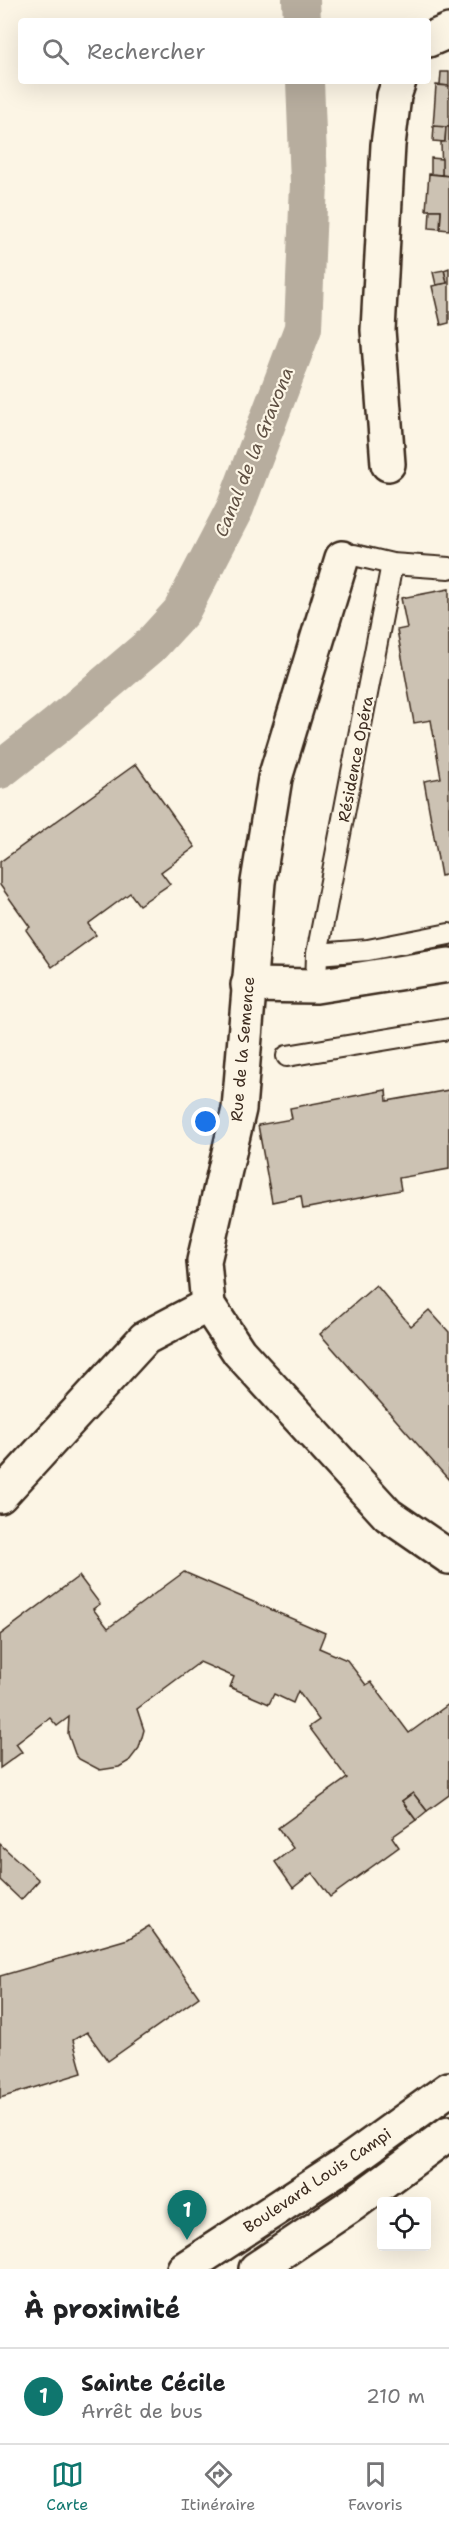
<!DOCTYPE html>
<html lang="fr">
<meta charset="utf-8">
<style>
:root{--surface:#fff;--page:#f2f2f2;--text:#202124;--muted:#757577;--line:#e0e0e0;--accent:#0f766e}
body{margin:0;font-family:"Shantell Sans",sans-serif;background:var(--page);color:var(--text)}
.controls{position:absolute;right:18px;bottom:18px;display:grid;overflow:hidden;border-radius:6px;box-shadow:0 6px 24px #0002}
.controls button{width:54px;height:54px;display:grid;place-items:center;padding:0;border:0;border-bottom:2px solid var(--line);background:var(--surface);color:var(--text);font:30px sans-serif}
.you{position:absolute;left:206px;top:1122px;width:21px;height:21px;margin:-15px;border:4px solid #fff;border-radius:50%;background:#1a73e8;box-shadow:0 0 0 9px #1a73e833}
.badge{display:grid;place-items:center;width:39px;height:39px;border-radius:50%;background:var(--accent);color:#fff;font-size:20px;font-weight:700}
.pin{position:absolute;translate:-50% -50px;filter:drop-shadow(0 2px 3px #0008)}
.pin::after{content:'';position:absolute;top:32px;width:21px;height:18px;background:inherit;clip-path:polygon(0 0,100% 0,50% 100%)}
.list{margin:0;padding:0;list-style:none}
h2{display:flex;justify-content:space-between;align-items:center;height:78px;margin:0;padding:0 24px;font-size:26px}
h2 small{font-size:20px;font-weight:400;color:var(--muted)}
.list li{display:grid;grid-template-columns:39px 1fr auto;gap:18px;align-items:center;box-sizing:border-box;height:96px;padding:0 24px;border-top:2px solid var(--line)}
.list b{display:block;font-size:22px;white-space:nowrap}
.list p{margin:0;font-size:20px;white-space:nowrap;color:var(--muted)}
.list em{font-size:20px;font-style:normal;color:var(--muted)}
.icon{flex:none;width:33px;height:33px;fill:none;stroke:currentColor;stroke-width:2;stroke-linecap:round;stroke-linejoin:round}
.map{position:relative;flex:none;width:449px;height:2269px;overflow:hidden}
.search{position:absolute;background:var(--surface);box-shadow:0 6px 24px #0002;left:18px;right:18px;top:18px;height:66px;display:flex;align-items:center;gap:15px;box-sizing:border-box;padding:0 21px;border-radius:6px;color:var(--muted);font-size:22px}
.sheet{height:174px;background:var(--surface)}
nav{display:flex;justify-content:space-around;align-items:center;box-sizing:border-box;height:84px;border-top:2px solid var(--line);background:var(--surface);font-size:16px;color:var(--muted)}
nav a{display:grid;justify-items:center;gap:3px}
nav .on{color:var(--accent)}
.map>svg:first-child{display:block}
</style>
<div class="map">
<svg width="449" height="2269" viewBox="0 0 449 2269">
<rect width="100%" height="100%" fill="#fcf5e5"/>
<filter id="ink" filterUnits="userSpaceOnUse"><feTurbulence type="fractalNoise" baseFrequency=".0167" numOctaves="2"/><feDisplacementMap in="SourceGraphic" scale="12" xChannelSelector="R" yChannelSelector="G"/><feConvolveMatrix kernelMatrix="1 2 1 2 8 2 1 2 1" color-interpolation-filters="sRGB"/></filter>
<g filter="url(#ink)">
<g fill="none" stroke-linecap="round" stroke-linejoin="round">
<g stroke="#b7ad9e" stroke-width="38">
<polyline points="301,0 302,21"/>
<polyline points="0,770 56,726 150,646 181,612 235,508 303,328 309,183 305,81"/>
</g>
</g>
<g fill="#ccc2b3" stroke="#3b2a1e" stroke-width="1.5">
<polygon points="441,72 449,72 449,86 440,85"/>
<polygon points="436,85 449,86 449,127 433,127"/>
<polygon points="434,126 446,127 445,142 433,141"/>
<polygon points="446,127 449,127 449,176 442,175 441,142 445,142"/>
<polygon points="431,158 442,159 442,175 431,174"/>
<polygon points="429,174 449,176 449,230 440,229 441,210 426,210"/>
<polygon points="430,210 441,210 440,229 429,228"/>
<polygon points="449,268 449,323 441,325 432,286 447,283 444,270"/>
<polygon points="444,270 447,283 436,285 433,272"/>
<polygon points="449,589 449,874 441,876 424,781 441,778 431,720 414,723 397,630 407,628 401,598"/>
<polygon points="136,764 195,847 161,872 170,884 139,905 130,893 88,924 96,935 52,967 26,930 30,927 0,885 0,862"/>
<polygon points="386,1090 387,1101 449,1090 449,1169 399,1178 401,1190 303,1209 301,1196 272,1202 258,1125 292,1119 290,1108"/>
<polygon points="376,1285 411,1326 429,1310 449,1332 449,1480 320,1334"/>
<polygon points="184,1572 325,1633 319,1648 347,1660 366,1685 371,1682 409,1733 449,1704 449,1795 427,1811 413,1793 402,1801 416,1820 392,1837 399,1847 330,1897 312,1873 293,1888 275,1862 293,1848 278,1828 347,1778 309,1727 319,1720 298,1691 293,1703 274,1694 269,1704 230,1687 234,1677 200,1662 137,1709 144,1730 139,1748 129,1761 119,1767 100,1770 79,1759 75,1754 68,1734 69,1717 57,1726 50,1718 16,1744 22,1752 0,1768 0,1635 79,1576 100,1604 93,1609 108,1628"/>
<polygon points="413,1793 427,1811 416,1820 402,1801"/>
<polygon points="0,1844 39,1880 21,1900 0,1880"/>
<polygon points="149,1926 199,1997 108,2061 87,2032 73,2040 82,2073 0,2098 0,1976 128,1939"/>
</g>
<g fill="none" stroke-linecap="round" stroke-linejoin="round">
<g stroke="#3b2a1e" stroke-width="24">
<g id="service">
<polyline points="342,558 354,555 392,564 449,568"/>
<polyline points="317,954 368,950 449,934"/>
<polyline points="316,986 317,954 392,564"/>
<polyline points="287,1056 449,1029"/>
</g>
</g>
<g stroke="#3b2a1e" stroke-width="38">
<g id="minor">
<polyline points="428,40 449,31"/>
<polyline points="388,464 378,330 388,145 394,96 399,81"/>
<polyline points="342,558 275,778 258,882 239,1109 204,1261 208,1305 239,1352 388,1515 449,1557"/>
<polyline points="248,985 316,986 449,965"/>
<polyline points="0,1496 145,1338 208,1305"/>
</g>
</g>
<g stroke="#3b2a1e" stroke-width="38">
<g id="primary">
<polyline points="184,2269 345,2164 449,2089"/>
<polyline points="256,2269 353,2204 449,2133"/>
</g>
</g>
<use href="#service" stroke="#fcf5e5" stroke-width="20"/>
<use href="#minor" stroke="#fcf5e5" stroke-width="33"/>
<use href="#primary" stroke="#fcf5e5" stroke-width="33"/>
</g>
</g>
<g text-anchor="middle" stroke-width="4.5" stroke-linejoin="round" paint-order="stroke">
<g font-size="16" fill="#3b2a1e" stroke="#fcf5e5">
<text transform="translate(355 759) rotate(-79)" y="6">Résidence Opéra</text>
<text transform="translate(242 1049) rotate(-85)" y="6">Rue de la Semence</text>
<text transform="translate(317 2180) rotate(-34)" y="6">Boulevard Louis Campi</text>
</g>
<g font-size="18" font-style="italic" fill="#605144" stroke="#fcf5e5">
<text transform="translate(254 452) rotate(-68)" y="6">Canal de la Gravona</text>
</g>
</g>
</svg>
<div class="controls">
<button><svg class="icon" aria-label="locate" viewBox="0 0 24 24"><circle cx="12" cy="12" r="6"/><path d="M12 2v4M12 18v4M2 12h4M18 12h4"/></svg></button>
</div>
<div class="you"></div>
<div class="pin badge" style="left:187px;top:2240px">1</div>
<div class="search"><svg class="icon" aria-label="search" viewBox="0 0 24 24"><circle cx="10" cy="10" r="6"/><path d="M15 15l6 6"/></svg>Rechercher</div>
</div>
<section class="sheet">
<h2>À proximité<small></small></h2>
<ul class="list">
<li><span class="badge">1</span><div><b>Sainte Cécile</b><p>Arrêt de bus</p></div><em>210 m</em></li>
</ul>
</section>
<nav>
<a class="on"><svg class="icon" aria-label="map" viewBox="0 0 24 24"><path d="M3 6l6-2 6 2 6-2v14l-6 2-6-2-6 2zM9 4v14M15 6v14"/></svg>Carte</a>
<a><svg class="icon" aria-label="directions" viewBox="0 0 24 24"><path d="M12 3l9 9-9 9-9-9zM9 14v-3h6M13 9l2 2-2 2"/></svg>Itinéraire</a>
<a><svg class="icon" aria-label="saved" viewBox="0 0 24 24"><path d="M7 4h10v16l-5-4-5 4z"/></svg>Favoris</a>
</nav>
